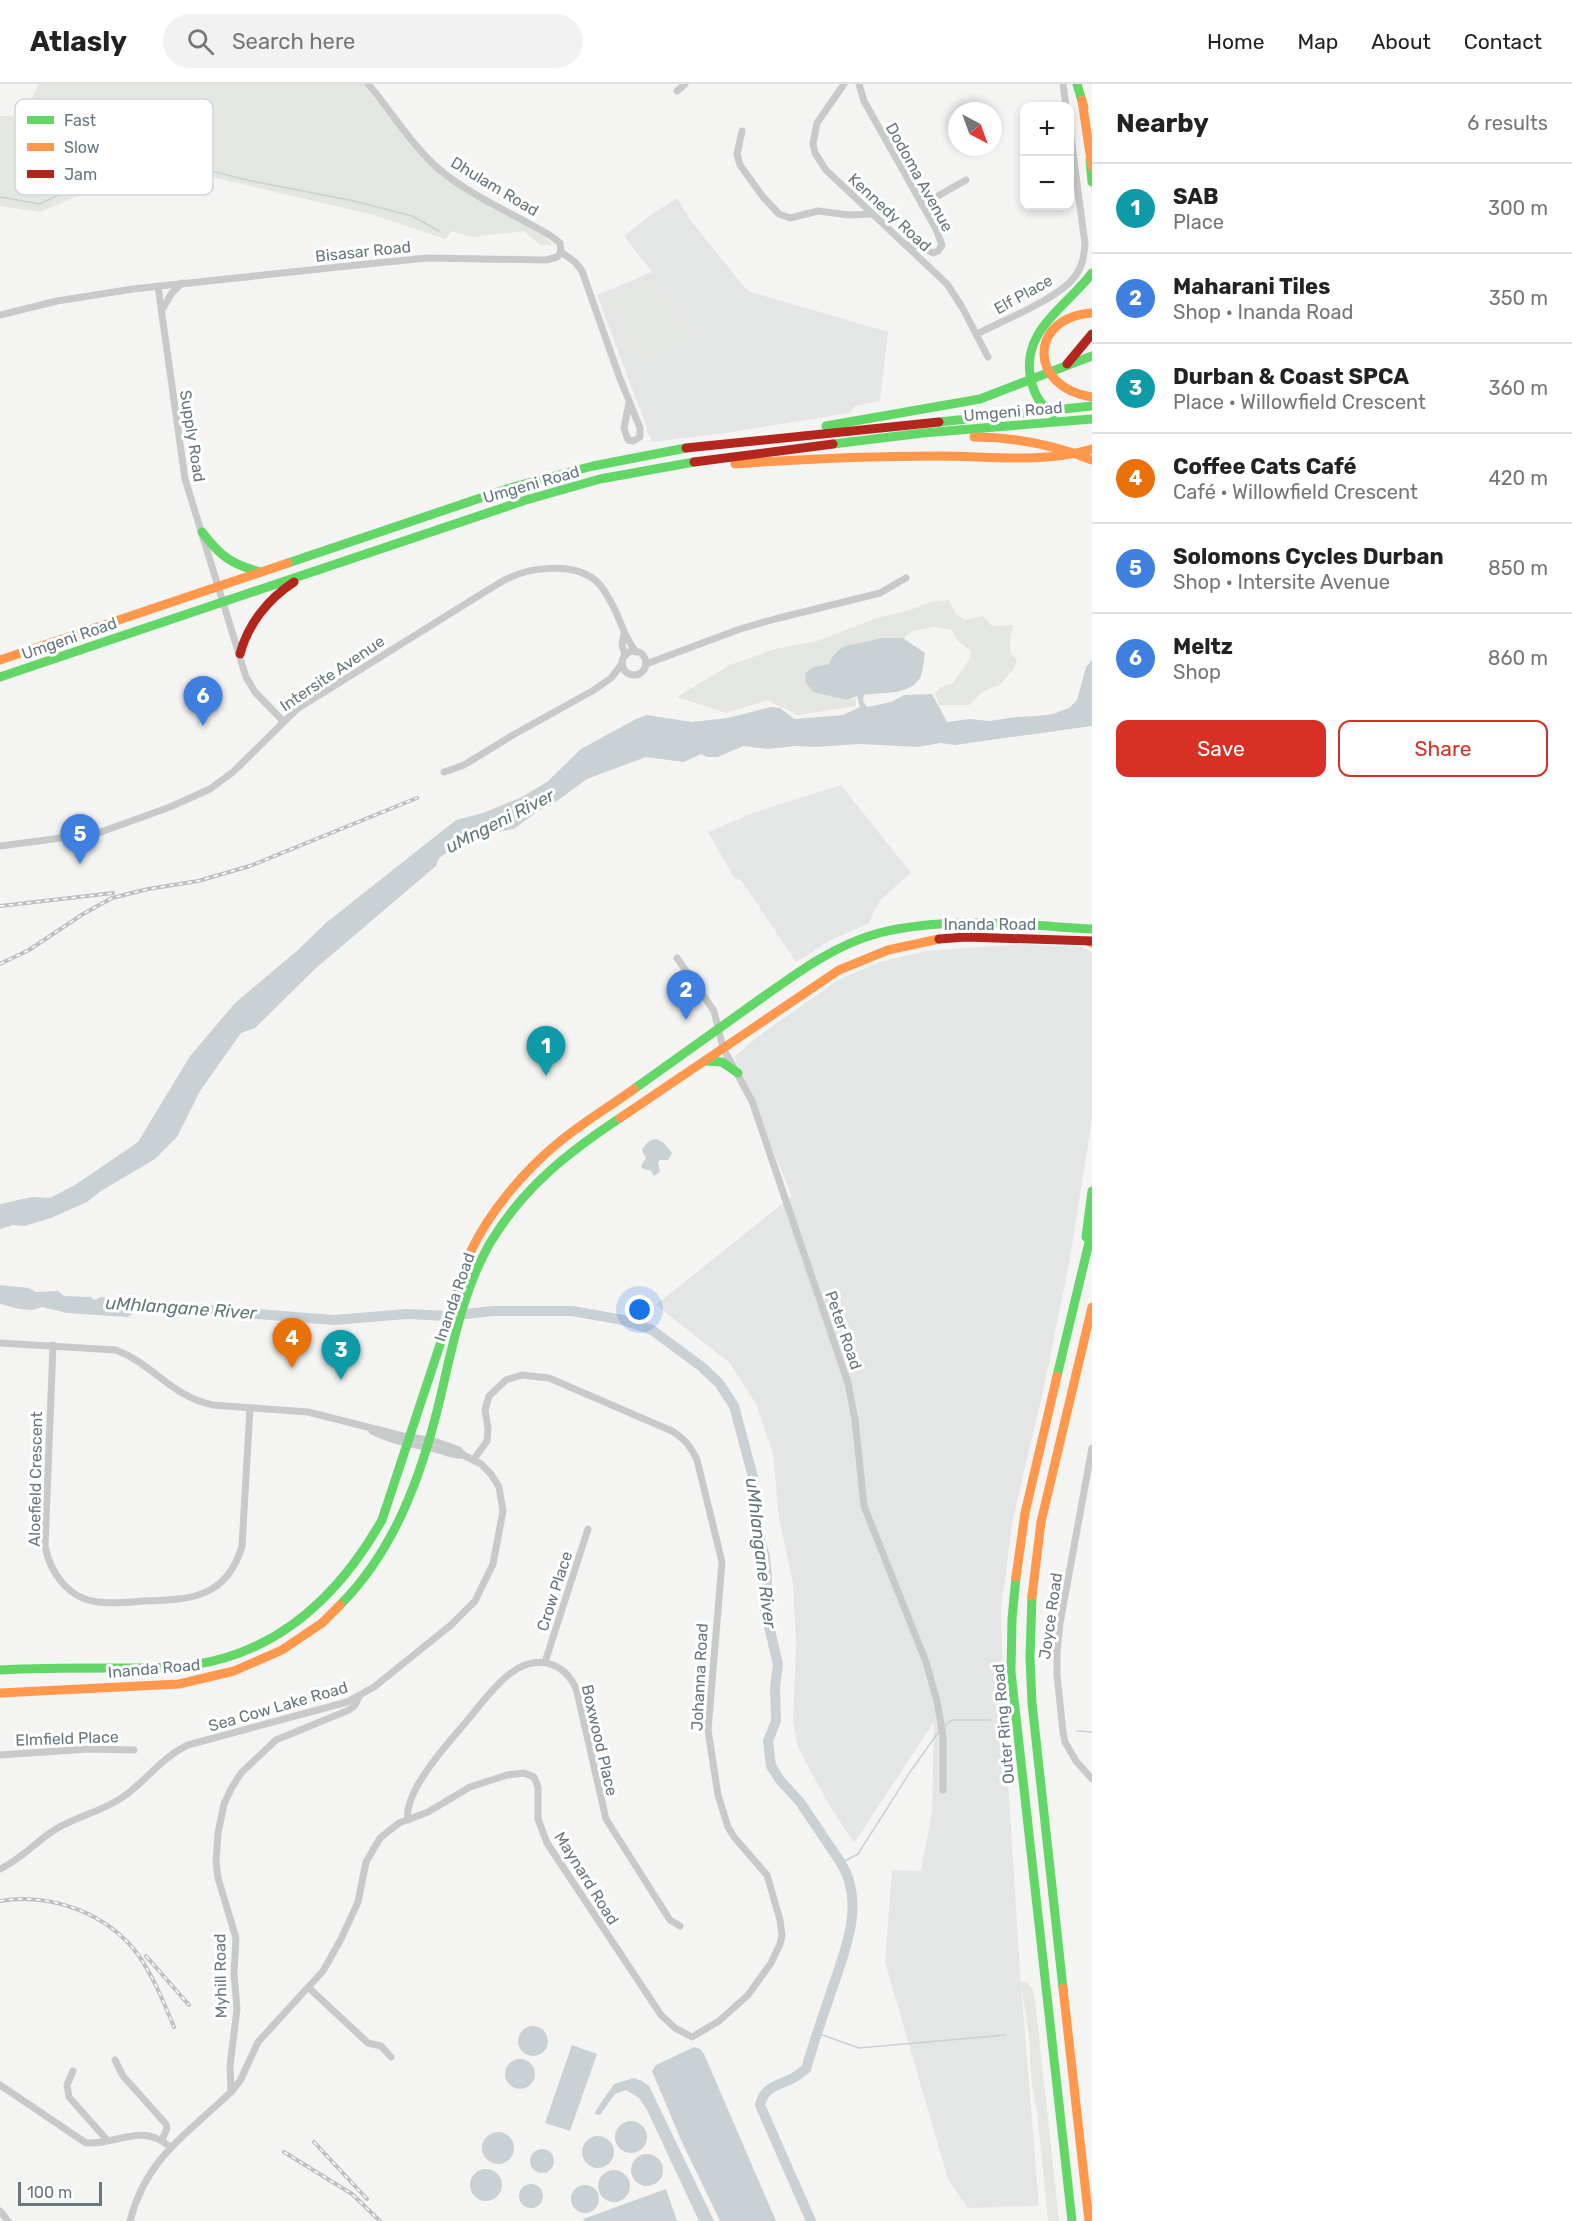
<!DOCTYPE html>
<meta charset="utf-8">
<style>
:root{--surface:#fff;--page:#f2f2f2;--text:#222;--muted:#767676;--line:#e0e0e0;--accent:#d93025}
body{margin:0;font-family:Rubik,sans-serif;background:var(--page);color:var(--text)}
.controls{position:absolute;right:18px;top:18px;display:grid;overflow:hidden;border-radius:12px;box-shadow:0 3px 9px #0003}
.controls button{width:54px;height:54px;display:grid;place-items:center;padding:0;border:0;border-bottom:2px solid var(--line);background:var(--surface);color:var(--text);font:30px sans-serif}
.compass{position:absolute;left:948px;top:18px;width:54px;height:54px;border-radius:50%;background:var(--surface);box-shadow:0 3px 9px #0003;rotate:139deg}
.scale{position:absolute;left:18px;bottom:15px;width:84px;box-sizing:border-box;padding-left:6px;border:3px solid #677680;border-top:0;font-size:16px;line-height:21px;white-space:nowrap;color:#677680;-webkit-text-stroke:4px #fff;paint-order:stroke}
.you{position:absolute;left:640px;top:1226px;width:21px;height:21px;margin:-15px;border:4px solid #fff;border-radius:50%;background:#1a73e8;box-shadow:0 0 0 9px #1a73e833}
.badge{display:grid;place-items:center;width:39px;height:39px;border-radius:50%;background:var(--accent);color:#fff;font-size:20px;font-weight:700}
.pin{position:absolute;translate:-50% -50px;filter:drop-shadow(0 2px 3px #0008)}
.pin::after{content:'';position:absolute;top:32px;width:21px;height:18px;background:inherit;clip-path:polygon(0 0,100% 0,50% 100%)}
.list{margin:0;padding:0;list-style:none}
h2{display:flex;justify-content:space-between;align-items:center;height:78px;margin:0;padding:0 24px;font-size:26px}
h2 small{font-size:20px;font-weight:400;color:var(--muted)}
.list li{display:grid;grid-template-columns:39px 1fr auto;gap:18px;align-items:center;box-sizing:border-box;height:90px;padding:0 24px;border-top:2px solid var(--line)}
.list b{display:block;font-size:22px;white-space:nowrap}
.list p{margin:0;font-size:20px;white-space:nowrap;color:var(--muted)}
.list em{font-size:20px;font-style:normal;color:var(--muted)}
.actions{display:flex;gap:12px;padding:18px 24px}
.actions a{flex:1;padding:14px 0;border:2px solid var(--accent);border-radius:12px;text-align:center;font-size:21px;color:var(--accent)}
.actions .main{background:var(--accent);color:#fff}
.icon{flex:none;width:33px;height:33px;fill:none;stroke:currentColor;stroke-width:2;stroke-linecap:round;stroke-linejoin:round}
.map{position:relative;flex:none;width:1092px;height:2137px;overflow:hidden}
header{display:flex;align-items:center;gap:36px;box-sizing:border-box;height:84px;padding:0 30px;background:var(--surface);border-bottom:2px solid var(--line)}
header strong{font-size:28px}
nav{display:flex;gap:33px;margin-inline-start:auto;font-size:21px}
.search{width:420px;height:54px;background:var(--page);display:flex;align-items:center;gap:15px;box-sizing:border-box;padding:0 21px;border-radius:33px;color:var(--muted);font-size:22px}
main{display:flex}
aside{flex:1;background:var(--surface)}
.map>svg:first-child{display:block}
</style>
<header>
<strong>Atlasly</strong>
<div class="search"><svg class="icon" aria-label="search" viewBox="0 0 24 24"><circle cx="10" cy="10" r="6"/><path d="M15 15l6 6"/></svg>Search here</div>
<nav><a>Home</a><a>Map</a><a>About</a><a>Contact</a></nav>
</header>
<main>
<div class="map">
<svg width="1092" height="2137" viewBox="0 0 1092 2137">
<rect width="100%" height="100%" fill="#f4f4f3"/>
<g fill="#e4e5e5">
<polygon points="677,114 691,137 745,204 751,208 888,248 880,317 855,322 850,329 725,349 652,358 649,350 647,349 647,344 597,211 652,188 624,152 655,128"/>
<polygon points="841,701 911,789 880,816 869,839 829,857 796,878 742,797 734,794 708,748 756,728"/>
<polygon points="1023,860 1082,863 1092,868 1092,1035 1069,1180 1044,1303 1013,1435 1001,1524 1004,1630 1020,1888 1039,2122 968,2124 948,2095 885,1878 892,1786 921,1787 932,1727 934,1638 854,1759 828,1719 798,1663 793,1638 796,1562 793,1499 779,1434 773,1369 756,1320 730,1279 656,1221 792,1112 734,973 760,951 838,896 879,878 926,867"/>
</g>
<g fill="#e4e6e1">
<path d="M39,0H363L410,60L440,89L543,152L553,161H540L524,147L472,153L452,147L445,155L374,131L199,90L140,86L40,128L0,122V32C13,32 30,32 37,19L31,17Z"/>
<polygon points="652,196 696,255 644,275 631,267 610,216"/>
<path d="M949,516L956,530L965,536L983,532L992,542L1013,541L1010,557L1011,570L1017,576L1013,586L999,601L982,608L969,621H939L935,609L941,603L953,599C959,588 968,581 972,568L958,557L952,546L934,543L913,547L903,554H880L834,568L830,580L814,583L831,612L847,616L856,614V622L798,631L767,616L726,629L677,613L730,581L775,565L817,557L877,534L910,526L930,518Z"/>
<polygon points="1021,1898 1027,1898 1033,1906 1035,1916 1059,2137 1048,2137 1037,2027 1032,2001 1029,1951"/>
</g>
<g fill="#cad1d4">
<path d="M880,554H903L925,569C924,576 923,586 921,592C912,612 881,608 864,611L863,617L867,623L891,618L904,611L932,610L947,638L969,635L990,637L1015,633L1038,632L1053,630L1069,624L1077,616L1086,583L1092,576V642L955,661L941,659L917,663L860,660L814,663L795,662L768,665L743,662L718,673H707L701,670L684,678L646,673L587,695L550,722L538,727L514,745L497,748L478,756L461,759L439,774L436,782L316,884L255,944L241,949L200,1007L177,1053L155,1075L101,1107L87,1118L51,1134L25,1142L13,1141L0,1145V1120L32,1113L50,1114L75,1101L138,1058L190,972L235,919L299,865L327,838L456,736L483,729L520,714L547,698L581,665L636,635L647,631L692,638L728,634L771,623L780,624L794,635L843,631L860,623L857,612L847,616L813,608L806,599L805,589L814,583L829,580C838,556 858,562 880,554Z"/>
<path d="M656,1055L664,1059L672,1069L668,1076H660L658,1078L660,1088L654,1092L651,1087L642,1084L641,1082L646,1074L642,1066C646,1059 649,1056 656,1055Z"/>
<polygon points="0,1201 29,1204 36,1208 58,1207 64,1212 91,1213 94,1216 101,1213 146,1219 128,1233 67,1229 42,1223 32,1226 20,1225 0,1220"/>
<circle cx="533" cy="1957" r="15"/>
<polygon points="572,1961 597,1970 570,2047 545,2039"/>
<polygon points="694,1963 700,1965 704,1970 776,2137 720,2137 681,2056 652,1987 656,1981"/>
<circle cx="520" cy="1990" r="15"/>
<polygon points="634,1994 642,1997 649,2002 714,2137 699,2137 647,2026 639,2014 626,2006 615,2010 600,2031 595,2030 596,2026 614,2000"/>
<circle cx="631" cy="2053" r="16"/>
<circle cx="498" cy="2064" r="16"/>
<circle cx="598" cy="2068" r="16"/>
<circle cx="542" cy="2077" r="12"/>
<circle cx="647" cy="2086" r="16"/>
<circle cx="486" cy="2101" r="16"/>
<circle cx="614" cy="2102" r="16"/>
<circle cx="531" cy="2112" r="12"/>
<circle cx="585" cy="2115" r="14"/>
<polygon points="666,2105 677,2137 584,2137 583,2135"/>
</g>
<g fill="none" stroke-linecap="round" stroke-linejoin="round">
<g stroke="#cad1d4" stroke-width="1.5">
<polyline points="0,113 39,120 123,83 147,74 161,74 251,97 354,117 412,132 439,147"/>
<polyline points="943,1643 952,1636 991,1636"/>
<polyline points="1077,1647 1092,1648"/>
<polyline points="841,1779 858,1770 910,1688 940,1646"/>
<polyline points="817,1949 859,1964 1005,1951"/>
</g>
<path stroke="#cad1d4" stroke-width="10" d="M130,1220L334,1236L407,1230L447,1232L493,1227H572L623,1236L652,1246L702,1283L719,1299L734,1322L753,1393V1429L765,1473L767,1496L765,1526L778,1580L775,1603L776,1637L768,1657L771,1682L780,1696L800,1718L841,1779C867,1821 843,1871 829,1914C821,1937 813,1961 806,1985C800,1989 795,1994 789,1996C775,2002 764,2004 760,2021L811,2137"/>
<g stroke="#c8caca" stroke-width="7">
<path d="M368,0C392,28 412,62 440,86C472,113 515,130 551,152L560,159L561,168"/>
<polyline points="844,0 817,39 813,60 815,69 826,86 947,200 962,223 988,273"/>
<polyline points="859,0 864,17 936,145 942,161 938,167 933,169 920,162 906,161"/>
<polyline points="1063,0 1066,22"/>
<polyline points="677,7 685,0"/>
<polyline points="742,47 737,70 740,81 763,113 779,130 790,134 818,127 849,131 871,130"/>
<polyline points="922,121 966,96"/>
<polyline points="561,168 575,178 582,187 619,292 640,344 640,353 633,357 628,356 624,344 629,319"/>
<polyline points="158,202 185,395 246,593 255,608 283,637"/>
<polyline points="162,226 171,210 182,199"/>
<polyline points="0,231 57,217 133,205 367,180 427,174 546,176 557,173 561,168"/>
<path d="M977,250C1002,237 1062,213 1076,191C1083,181 1084,171 1085,160L1070,46"/>
<polyline points="624,549 622,561 625,571"/>
<circle cx="634" cy="579" r="12"/>
<polyline points="646,580 740,545 775,535 880,509 906,494"/>
<polyline points="444,688 464,681 513,651 594,606 611,594 622,580"/>
<path d="M0,762L98,749L170,723L210,705L233,688L297,625L483,509C492,504 501,497 511,493C533,483 570,480 591,493C599,498 605,507 609,515C620,532 623,552 636,568"/>
<polyline points="677,874 714,927 723,964 752,1017 848,1299 855,1336 864,1422 926,1578 937,1617 943,1652 943,1706"/>
<path d="M0,1259L116,1266C153,1280 172,1313 213,1321L308,1328L403,1352L434,1357L459,1366L463,1371L481,1380L491,1390L499,1403L503,1427L493,1480L475,1517L451,1541L374,1603L347,1618L188,1661C162,1673 146,1697 123,1713C103,1727 78,1732 56,1745C36,1757 22,1775 0,1785"/>
<path d="M53,1261L45,1462C50,1489 69,1515 98,1518C113,1520 129,1518 144,1517C190,1516 227,1514 242,1462L250,1324"/>
<path d="M372,1347C391,1357 410,1360 431,1364C442,1366 452,1372 463,1371"/>
<polyline points="1092,1364 1060,1539 1057,1568 1057,1591 1063,1648 1065,1658 1076,1677 1092,1695"/>
<polyline points="545,1578 588,1445"/>
<polyline points="0,1671 89,1665 134,1666"/>
<path d="M408,1736C403,1708 448,1659 466,1638C486,1615 516,1566 553,1581C565,1586 573,1596 577,1608L606,1735L670,1836L680,1842"/>
<polyline points="309,1904 368,1959 381,1962 391,1973"/>
<polyline points="115,1976 123,1992 166,2040 167,2044 162,2056"/>
<polyline points="73,1987 67,2001 69,2013 107,2056"/>
<path d="M0,2001L86,2059C117,2061 142,2038 170,2063"/>
<path d="M231,2008L240,1997L258,1958L323,1887L341,1855L358,1818L366,1778L380,1754L399,1739L428,1728L470,1703L507,1691L524,1689L534,1693L538,1703V1735L547,1759L661,1931L675,1944L692,1953L719,1937L748,1911L771,1879L780,1860L782,1852L780,1836L767,1791L734,1753L728,1743L718,1711L708,1646L722,1478L697,1376C691,1363 685,1355 672,1347L549,1294L522,1291L506,1296L489,1312L485,1326L488,1344L487,1357L474,1375"/>
<polyline points="0,2127 8,2137"/>
<path d="M130,2137C146,2074 187,2050 231,2008L230,1982L237,1925L234,1889L236,1854L218,1794L216,1778L218,1749L224,1720L231,1705L241,1689L276,1656L349,1626L355,1621L359,1613"/>
</g>
<g stroke="#63d668" stroke-width="9">
<polyline points="1077,0 1084,24"/>
<polyline points="1090,76 1092,98"/>
<path d="M1053,330C1041,322 1034,310 1031,296C1020,246 1067,223 1092,189"/>
<polyline points="939,338 1092,322"/>
<polyline points="826,342 980,315 1092,272"/>
<polyline points="833,360 923,349 1092,335"/>
<path d="M202,448C220,472 231,480 260,488"/>
<polyline points="288,479 513,403 593,382 686,364"/>
<polyline points="0,593 526,416 600,395 694,378"/>
<polyline points="705,977 722,978 738,989"/>
<path d="M634,1005C672,978 711,950 749,923C789,895 830,862 879,849C947,832 1022,841 1092,845"/>
<polyline points="1086,1153 1092,1107"/>
<polyline points="1057,1292 1092,1146"/>
<polyline points="1016,1493 1012,1535 1011,1588 1072,2137"/>
<polyline points="1032,1512 1030,1573 1032,1619 1063,1904"/>
<path d="M340,1521C394,1467 421,1393 439,1319C452,1265 462,1208 490,1159C523,1104 567,1069 620,1034"/>
<path d="M0,1586C37,1584 73,1584 110,1584C138,1584 165,1585 193,1581C280,1568 340,1510 382,1436L471,1167"/>
</g>
<g stroke="#ff974d" stroke-width="9">
<polyline points="1082,16 1092,83"/>
<path d="M1092,229C1029,233 1027,303 1092,313"/>
<path d="M974,353C1015,353 1054,361 1092,376"/>
<path d="M735,380C802,375 870,372 937,372C989,372 1041,380 1092,365"/>
<polyline points="0,576 288,479"/>
<polyline points="1088,857 1092,859"/>
<polyline points="620,1034 839,886 888,866 939,855"/>
<path d="M471,1167C489,1128 525,1086 558,1059C582,1039 609,1023 634,1005"/>
<polyline points="1016,1493 1025,1429 1057,1292"/>
<polyline points="1032,1512 1041,1438 1092,1223"/>
<polyline points="0,1609 179,1600 234,1587 282,1566 322,1539 340,1521"/>
<polyline points="1063,1904 1089,2137"/>
</g>
<g stroke="#b3261e" stroke-width="9">
<polyline points="1067,280 1092,250"/>
<polyline points="686,364 939,338"/>
<polyline points="694,378 833,360"/>
<path d="M240,570C248,540 268,515 294,498"/>
<polyline points="939,855 966,853 1092,857"/>
</g>
<g stroke="#bebfc0" stroke-width="4">
<g id="rail">
<polyline points="0,822 113,809"/>
<polyline points="0,880 29,866 83,830 112,814 148,805 198,797 250,782 417,714"/>
<path d="M0,1817C51,1808 109,1830 139,1872C154,1894 164,1919 174,1943"/>
<polyline points="146,1872 189,1921"/>
<polyline points="314,2058 367,2115"/>
<polyline points="284,2068 352,2110 380,2137"/>
</g>
</g>
<use href="#rail" stroke="#fff" stroke-width="1.5" stroke-dasharray="4.5" stroke-linecap="butt"/>
</g>
<g text-anchor="middle" stroke-width="6" stroke-linejoin="round" paint-order="stroke">
<g font-size="16" fill="#677680" stroke="#fff">
<text transform="translate(920 93) rotate(61)" y="6">Dodoma Avenue</text>
<text transform="translate(495 102) rotate(31)" y="6">Dhulam Road</text>
<text transform="translate(890 128) rotate(43)" y="6">Kennedy Road</text>
<text transform="translate(363 167) rotate(-6)" y="6">Bisasar Road</text>
<text transform="translate(1023 210) rotate(-29)" y="6">Elf Place</text>
<text transform="translate(1013 327) rotate(-5)" y="6">Umgeni Road</text>
<text transform="translate(193 352) rotate(81)" y="6">Supply Road</text>
<text transform="translate(531 400) rotate(-16)" y="6">Umgeni Road</text>
<text transform="translate(69 554) rotate(-19)" y="6">Umgeni Road</text>
<text transform="translate(332 589) rotate(-34)" y="6">Intersite Avenue</text>
<text x="990" y="846">Inanda Road</text>
<text transform="translate(454 1213) rotate(-71)" y="6">Inanda Road</text>
<text transform="translate(844 1246) rotate(71)" y="6">Peter Road</text>
<text transform="translate(35 1395) rotate(-89)" y="6">Aloefield Crescent</text>
<text transform="translate(554 1507) rotate(-72)" y="6">Crow Place</text>
<text transform="translate(1050 1532) rotate(-82)" y="6">Joyce Road</text>
<text transform="translate(154 1584) rotate(-5)" y="6">Inanda Road</text>
<text transform="translate(699 1593) rotate(-87)" y="6">Johanna Road</text>
<text transform="translate(278 1622) rotate(-16)" y="6">Sea Cow Lake Road</text>
<text transform="translate(1003 1640) rotate(-95)" y="6">Outer Ring Road</text>
<text transform="translate(67 1654) rotate(-2)" y="6">Elmfield Place</text>
<text transform="translate(600 1656) rotate(77)" y="6">Boxwood Place</text>
<text transform="translate(587 1794) rotate(58)" y="6">Maynard Road</text>
<text transform="translate(220 1892) rotate(-91)" y="6">Myhill Road</text>
</g>
<g font-size="18" font-style="italic" fill="#63777d" stroke="#fff">
<text transform="translate(500 737) rotate(-27)" y="6">uMngeni River</text>
<text transform="translate(181 1224) rotate(4)" y="6">uMhlangane River</text>
<text transform="translate(761 1469) rotate(83)" y="6">uMhlangane River</text>
</g>
</g>
<rect x="15" y="15" width="198" height="96" rx="9" fill="#fff" stroke="#d1d6d9" stroke-width="1.5"/>
<rect x="27" y="32" width="27" height="8" fill="#63d668"/>
<rect x="27" y="59" width="27" height="8" fill="#ff974d"/>
<rect x="27" y="86" width="27" height="8" fill="#b3261e"/>
<g font-size="16" fill="#677680">
<text x="64" y="42">Fast</text>
<text x="64" y="69">Slow</text>
<text x="64" y="96">Jam</text>
</g>
</svg>
<div class="controls">
<button>+</button>
<button>−</button>
</div>
<svg class="compass" viewBox="-18 -18 36 36"><path d="M0-13l5 13h-10z" fill="#e53935"/><path d="M0 13l5-13h-10z" fill="#767676"/></svg>
<div class="scale">100 m</div>
<div class="you"></div>
<div class="pin badge" style="left:546px;top:992px;background:#0f9aa8">1</div>
<div class="pin badge" style="left:686px;top:936px;background:#3f7fe0">2</div>
<div class="pin badge" style="left:341px;top:1296px;background:#0f9aa8">3</div>
<div class="pin badge" style="left:292px;top:1284px;background:#e8710a">4</div>
<div class="pin badge" style="left:80px;top:780px;background:#3f7fe0">5</div>
<div class="pin badge" style="left:203px;top:642px;background:#3f7fe0">6</div>
</div>
<aside>
<h2>Nearby<small>6 results</small></h2>
<ul class="list">
<li><span class="badge" style="background:#0f9aa8">1</span><div><b>SAB</b><p>Place</p></div><em>300 m</em></li>
<li><span class="badge" style="background:#3f7fe0">2</span><div><b>Maharani Tiles</b><p>Shop · Inanda Road</p></div><em>350 m</em></li>
<li><span class="badge" style="background:#0f9aa8">3</span><div><b>Durban &amp; Coast SPCA</b><p>Place · Willowfield Crescent</p></div><em>360 m</em></li>
<li><span class="badge" style="background:#e8710a">4</span><div><b>Coffee Cats Café</b><p>Café · Willowfield Crescent</p></div><em>420 m</em></li>
<li><span class="badge" style="background:#3f7fe0">5</span><div><b>Solomons Cycles Durban</b><p>Shop · Intersite Avenue</p></div><em>850 m</em></li>
<li><span class="badge" style="background:#3f7fe0">6</span><div><b>Meltz</b><p>Shop</p></div><em>860 m</em></li>
</ul>
<div class="actions"><a class="main">Save</a><a>Share</a></div>
</aside>
</main>
